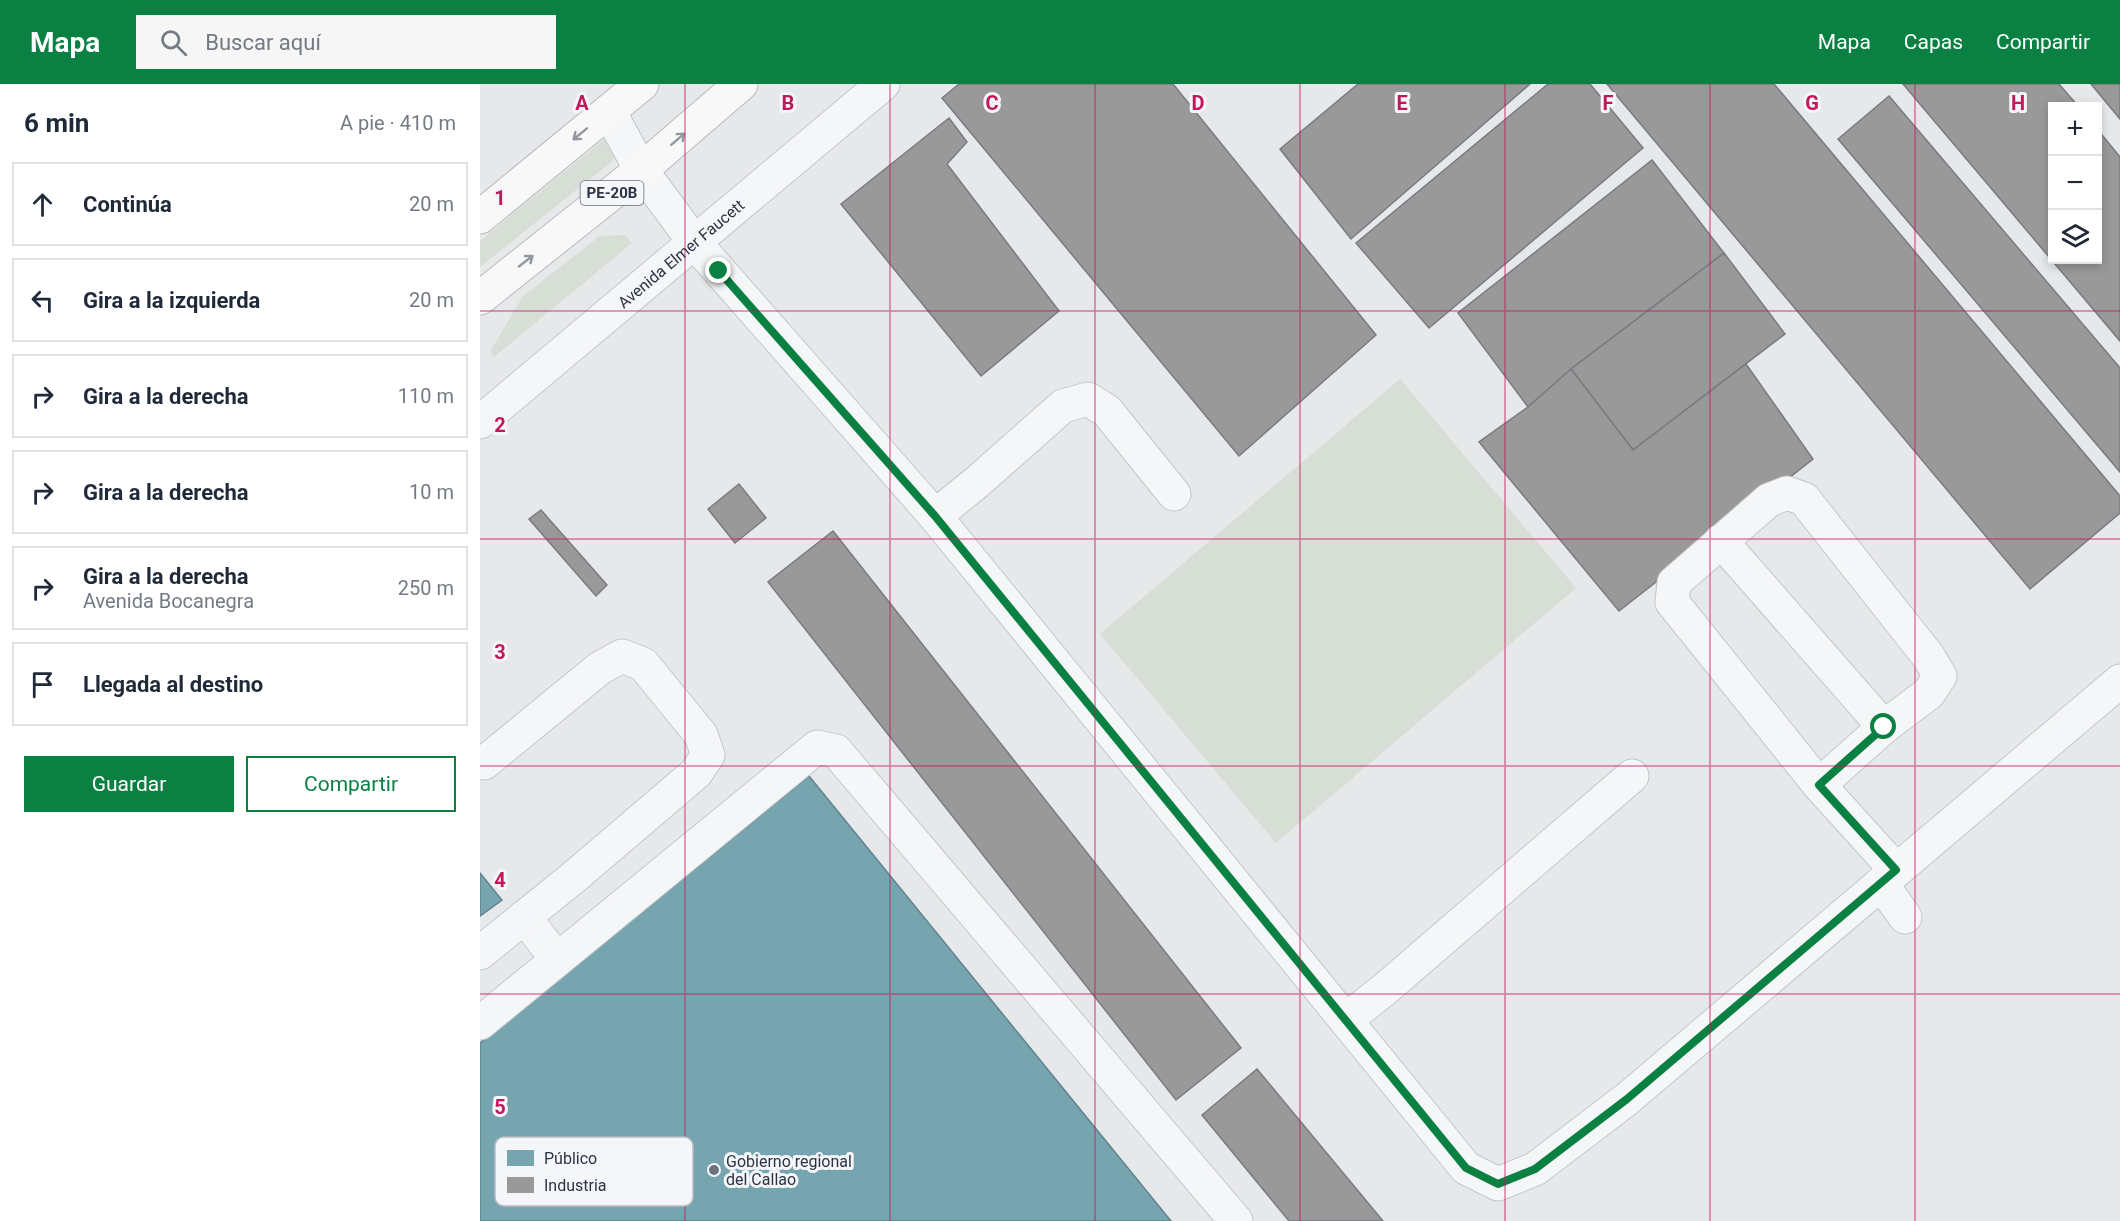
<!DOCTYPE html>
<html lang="es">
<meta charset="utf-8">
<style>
:root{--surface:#fff;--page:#f6f6f7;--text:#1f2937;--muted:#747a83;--line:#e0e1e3;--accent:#0b8043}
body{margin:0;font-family:Roboto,sans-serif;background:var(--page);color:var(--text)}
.controls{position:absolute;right:18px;top:18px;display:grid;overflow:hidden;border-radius:0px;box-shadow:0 3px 9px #0003}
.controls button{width:54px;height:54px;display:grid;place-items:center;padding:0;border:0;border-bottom:2px solid var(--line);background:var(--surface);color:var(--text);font:30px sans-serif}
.stop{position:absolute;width:18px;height:18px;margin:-14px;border:4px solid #0b8043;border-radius:50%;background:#fff}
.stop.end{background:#0b8043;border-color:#fff;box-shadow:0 2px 6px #0008}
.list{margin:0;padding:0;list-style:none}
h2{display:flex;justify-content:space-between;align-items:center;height:78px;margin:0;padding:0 24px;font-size:26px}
h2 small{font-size:20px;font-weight:400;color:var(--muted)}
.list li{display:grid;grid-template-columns:39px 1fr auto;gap:18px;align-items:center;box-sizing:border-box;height:84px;margin:0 12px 12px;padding:0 12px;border:2px solid var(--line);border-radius:0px}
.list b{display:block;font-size:22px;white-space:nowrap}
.list p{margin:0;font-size:20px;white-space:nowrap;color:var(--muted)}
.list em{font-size:20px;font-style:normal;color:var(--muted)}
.actions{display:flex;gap:12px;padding:18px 24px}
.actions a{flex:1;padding:14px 0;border:2px solid var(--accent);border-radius:0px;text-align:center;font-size:21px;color:var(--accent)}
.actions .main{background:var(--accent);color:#fff}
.icon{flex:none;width:33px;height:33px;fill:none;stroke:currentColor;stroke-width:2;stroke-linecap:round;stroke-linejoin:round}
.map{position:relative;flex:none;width:1640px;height:1137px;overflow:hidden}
header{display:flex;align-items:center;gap:36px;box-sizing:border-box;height:84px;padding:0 30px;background:var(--accent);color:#fff}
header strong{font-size:28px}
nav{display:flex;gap:33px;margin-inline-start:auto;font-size:21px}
.search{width:420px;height:54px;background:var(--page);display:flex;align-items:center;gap:15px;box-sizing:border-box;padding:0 21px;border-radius:0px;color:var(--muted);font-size:22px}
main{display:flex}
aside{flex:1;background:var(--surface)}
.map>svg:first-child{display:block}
</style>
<header>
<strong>Mapa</strong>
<div class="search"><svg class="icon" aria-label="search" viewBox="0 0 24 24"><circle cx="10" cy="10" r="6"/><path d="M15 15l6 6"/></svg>Buscar aquí</div>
<nav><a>Mapa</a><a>Capas</a><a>Compartir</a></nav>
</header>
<main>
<aside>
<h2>6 min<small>A pie · 410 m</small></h2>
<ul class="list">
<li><svg class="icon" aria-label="ahead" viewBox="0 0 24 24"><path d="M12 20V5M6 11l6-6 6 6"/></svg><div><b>Continúa</b></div><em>20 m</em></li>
<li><svg class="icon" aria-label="left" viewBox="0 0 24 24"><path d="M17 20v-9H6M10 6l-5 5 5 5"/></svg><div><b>Gira a la izquierda</b></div><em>20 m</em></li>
<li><svg class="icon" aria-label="right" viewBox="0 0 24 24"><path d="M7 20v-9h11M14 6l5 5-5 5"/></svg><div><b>Gira a la derecha</b></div><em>110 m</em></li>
<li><svg class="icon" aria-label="right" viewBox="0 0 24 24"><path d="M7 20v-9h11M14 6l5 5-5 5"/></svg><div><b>Gira a la derecha</b></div><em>10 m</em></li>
<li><svg class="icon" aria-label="right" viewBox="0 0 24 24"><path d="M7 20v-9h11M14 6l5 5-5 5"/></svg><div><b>Gira a la derecha</b><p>Avenida Bocanegra</p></div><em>250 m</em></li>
<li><svg class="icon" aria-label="arrive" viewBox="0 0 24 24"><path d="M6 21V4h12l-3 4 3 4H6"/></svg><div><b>Llegada al destino</b></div></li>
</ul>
<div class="actions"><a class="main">Guardar</a><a>Compartir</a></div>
</aside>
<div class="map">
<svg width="1640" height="1137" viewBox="0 0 1640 1137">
<rect width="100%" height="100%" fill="#e6e8ea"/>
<g fill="#d6ded6">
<polygon points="126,54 140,71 0,183 0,157"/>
<polygon points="145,151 152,159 14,273 10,268 43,212 120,152"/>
<polygon points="920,295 1096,504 796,759 620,550"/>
</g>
<g fill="#76a5af" stroke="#60838f" stroke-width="1.5">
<polygon points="329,692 691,1137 0,1137 0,959"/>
<polygon points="0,789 22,816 0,832"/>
</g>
<g fill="#999" stroke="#787b80" stroke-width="1.5">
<polygon points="479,0 693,0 896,251 759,372 462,14"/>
<polygon points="878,0 1050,0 871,155 800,65"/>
<polygon points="1068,0 1110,0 1163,64 949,244 876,159"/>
<polygon points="1127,0 1294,0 1640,412 1640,429 1550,505"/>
<polygon points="1423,0 1579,0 1598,22 1572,22 1572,176 1618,176 1618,46 1640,73 1640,257"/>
<polygon points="1611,0 1640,0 1640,35"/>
<polygon points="1409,12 1640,284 1640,388 1358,55"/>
<polygon points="469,34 487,58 467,80 579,227 501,292 361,120"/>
<polygon points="1172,76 1244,169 1091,285 1048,323 978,229"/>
<polygon points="1244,169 1305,250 1153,366 1091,285"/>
<polygon points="1266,280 1333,375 1139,527 999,358 1048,323 1091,285 1153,366"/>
<polygon points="259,400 286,434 255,459 228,425"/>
<polygon points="61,426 127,501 116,512 49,435"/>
<polygon points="353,447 761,964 696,1016 288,498"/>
<polygon points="777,985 903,1137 809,1137 722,1031"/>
</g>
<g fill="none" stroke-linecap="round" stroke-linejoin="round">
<g stroke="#c4c6c8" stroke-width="35">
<g id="minor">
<polyline points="129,27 161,86 215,159 455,432 986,1084 1018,1100 1055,1085 1147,1015 1640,597"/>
<path id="s1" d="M0,338L403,0"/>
<polyline points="455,432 496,399 583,322 608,315 627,327 694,410"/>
<polyline points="1241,457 1404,643"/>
<polyline points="1339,701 1404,643 1449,609 1460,592 1448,572 1324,415 1307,409 1289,416 1194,499 1192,518 1339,701 1416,786"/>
<polyline points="1401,799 1425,833"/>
<polyline points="44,833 77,875"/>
<polyline points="0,869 94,793 216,689 228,671 221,651 163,580 142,572 120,584 4,679"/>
<polyline points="866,936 905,905 1152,692"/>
<polyline points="0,939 337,663 356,667 756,1137"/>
</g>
</g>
<g stroke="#b8bbbf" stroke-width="35">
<g id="highway">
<polyline points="0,133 162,0"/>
<polyline points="0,214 161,86 261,0"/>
</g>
</g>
<use href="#minor" stroke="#f5f6f7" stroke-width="33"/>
<use href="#highway" stroke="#f8f8f8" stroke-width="33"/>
</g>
<defs><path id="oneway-shaft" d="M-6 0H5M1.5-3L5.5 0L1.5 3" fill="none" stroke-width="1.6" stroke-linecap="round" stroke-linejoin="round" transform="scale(1.5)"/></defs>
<g stroke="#92969e">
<use href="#oneway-shaft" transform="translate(100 50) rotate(141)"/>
<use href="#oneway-shaft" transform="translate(198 55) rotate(-41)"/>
<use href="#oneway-shaft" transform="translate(46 177) rotate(-38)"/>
</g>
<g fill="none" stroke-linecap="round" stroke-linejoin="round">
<polyline stroke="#0b8043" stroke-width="8" points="239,187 455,432 986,1084 1018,1100 1055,1085 1147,1015 1416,786 1339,701 1404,643"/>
</g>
<path fill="none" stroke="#c2185b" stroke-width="1.5" stroke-opacity="0.55" d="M205,0V1137M410,0V1137M615,0V1137M820,0V1137M1025,0V1137M1230,0V1137M1435,0V1137M0,227H1640M0,455H1640M0,682H1640M0,910H1640"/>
<circle fill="#6c737f" stroke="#f4f6f9" stroke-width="2" cx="234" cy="1086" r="6"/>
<g text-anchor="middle" stroke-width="6" stroke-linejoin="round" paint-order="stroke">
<rect fill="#f4f6f9" stroke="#676e7b" stroke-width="1.5" x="100.5" y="97" width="63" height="24" rx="4.5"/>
<g font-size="15" font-weight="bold" fill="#2b3445">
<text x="132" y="114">PE-20B</text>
</g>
<g font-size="16" fill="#2b3445" stroke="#f4f6f9">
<text dy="6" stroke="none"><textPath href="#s1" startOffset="262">Avenida Elmer Faucett</textPath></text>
</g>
<g font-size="16" fill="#2b3445" stroke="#f4f6f9" text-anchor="start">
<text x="246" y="1083">Gobierno regional<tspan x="246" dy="18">del Callao</tspan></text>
</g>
</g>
<rect x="15" y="1053" width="198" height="69" rx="9" fill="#f4f6f9" stroke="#b8bcc3" stroke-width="1.5"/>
<rect x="27" y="1066" width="27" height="16" fill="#76a5af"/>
<rect x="27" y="1093" width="27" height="16" fill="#999"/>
<g font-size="16" fill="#2b3445">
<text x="64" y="1080">Público</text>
<text x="64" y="1107">Industria</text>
</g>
<g font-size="20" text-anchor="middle" font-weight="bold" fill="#c2185b" stroke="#f4f6f9" stroke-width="6" stroke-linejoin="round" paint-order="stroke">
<text x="102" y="26">A</text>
<text x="308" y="26">B</text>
<text x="512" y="26">C</text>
<text x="718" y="26">D</text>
<text x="922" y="26">E</text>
<text x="1128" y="26">F</text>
<text x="1332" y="26">G</text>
<text x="1538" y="26">H</text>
<text x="20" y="121">1</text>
<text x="20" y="348">2</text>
<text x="20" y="575">3</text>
<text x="20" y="803">4</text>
<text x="20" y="1030">5</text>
</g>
</svg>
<div class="controls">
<button>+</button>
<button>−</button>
<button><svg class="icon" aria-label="layers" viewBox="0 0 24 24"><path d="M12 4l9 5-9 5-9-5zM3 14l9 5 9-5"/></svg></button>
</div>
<div class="stop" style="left:1404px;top:643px"></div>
<div class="stop end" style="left:239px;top:187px"></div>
</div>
</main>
